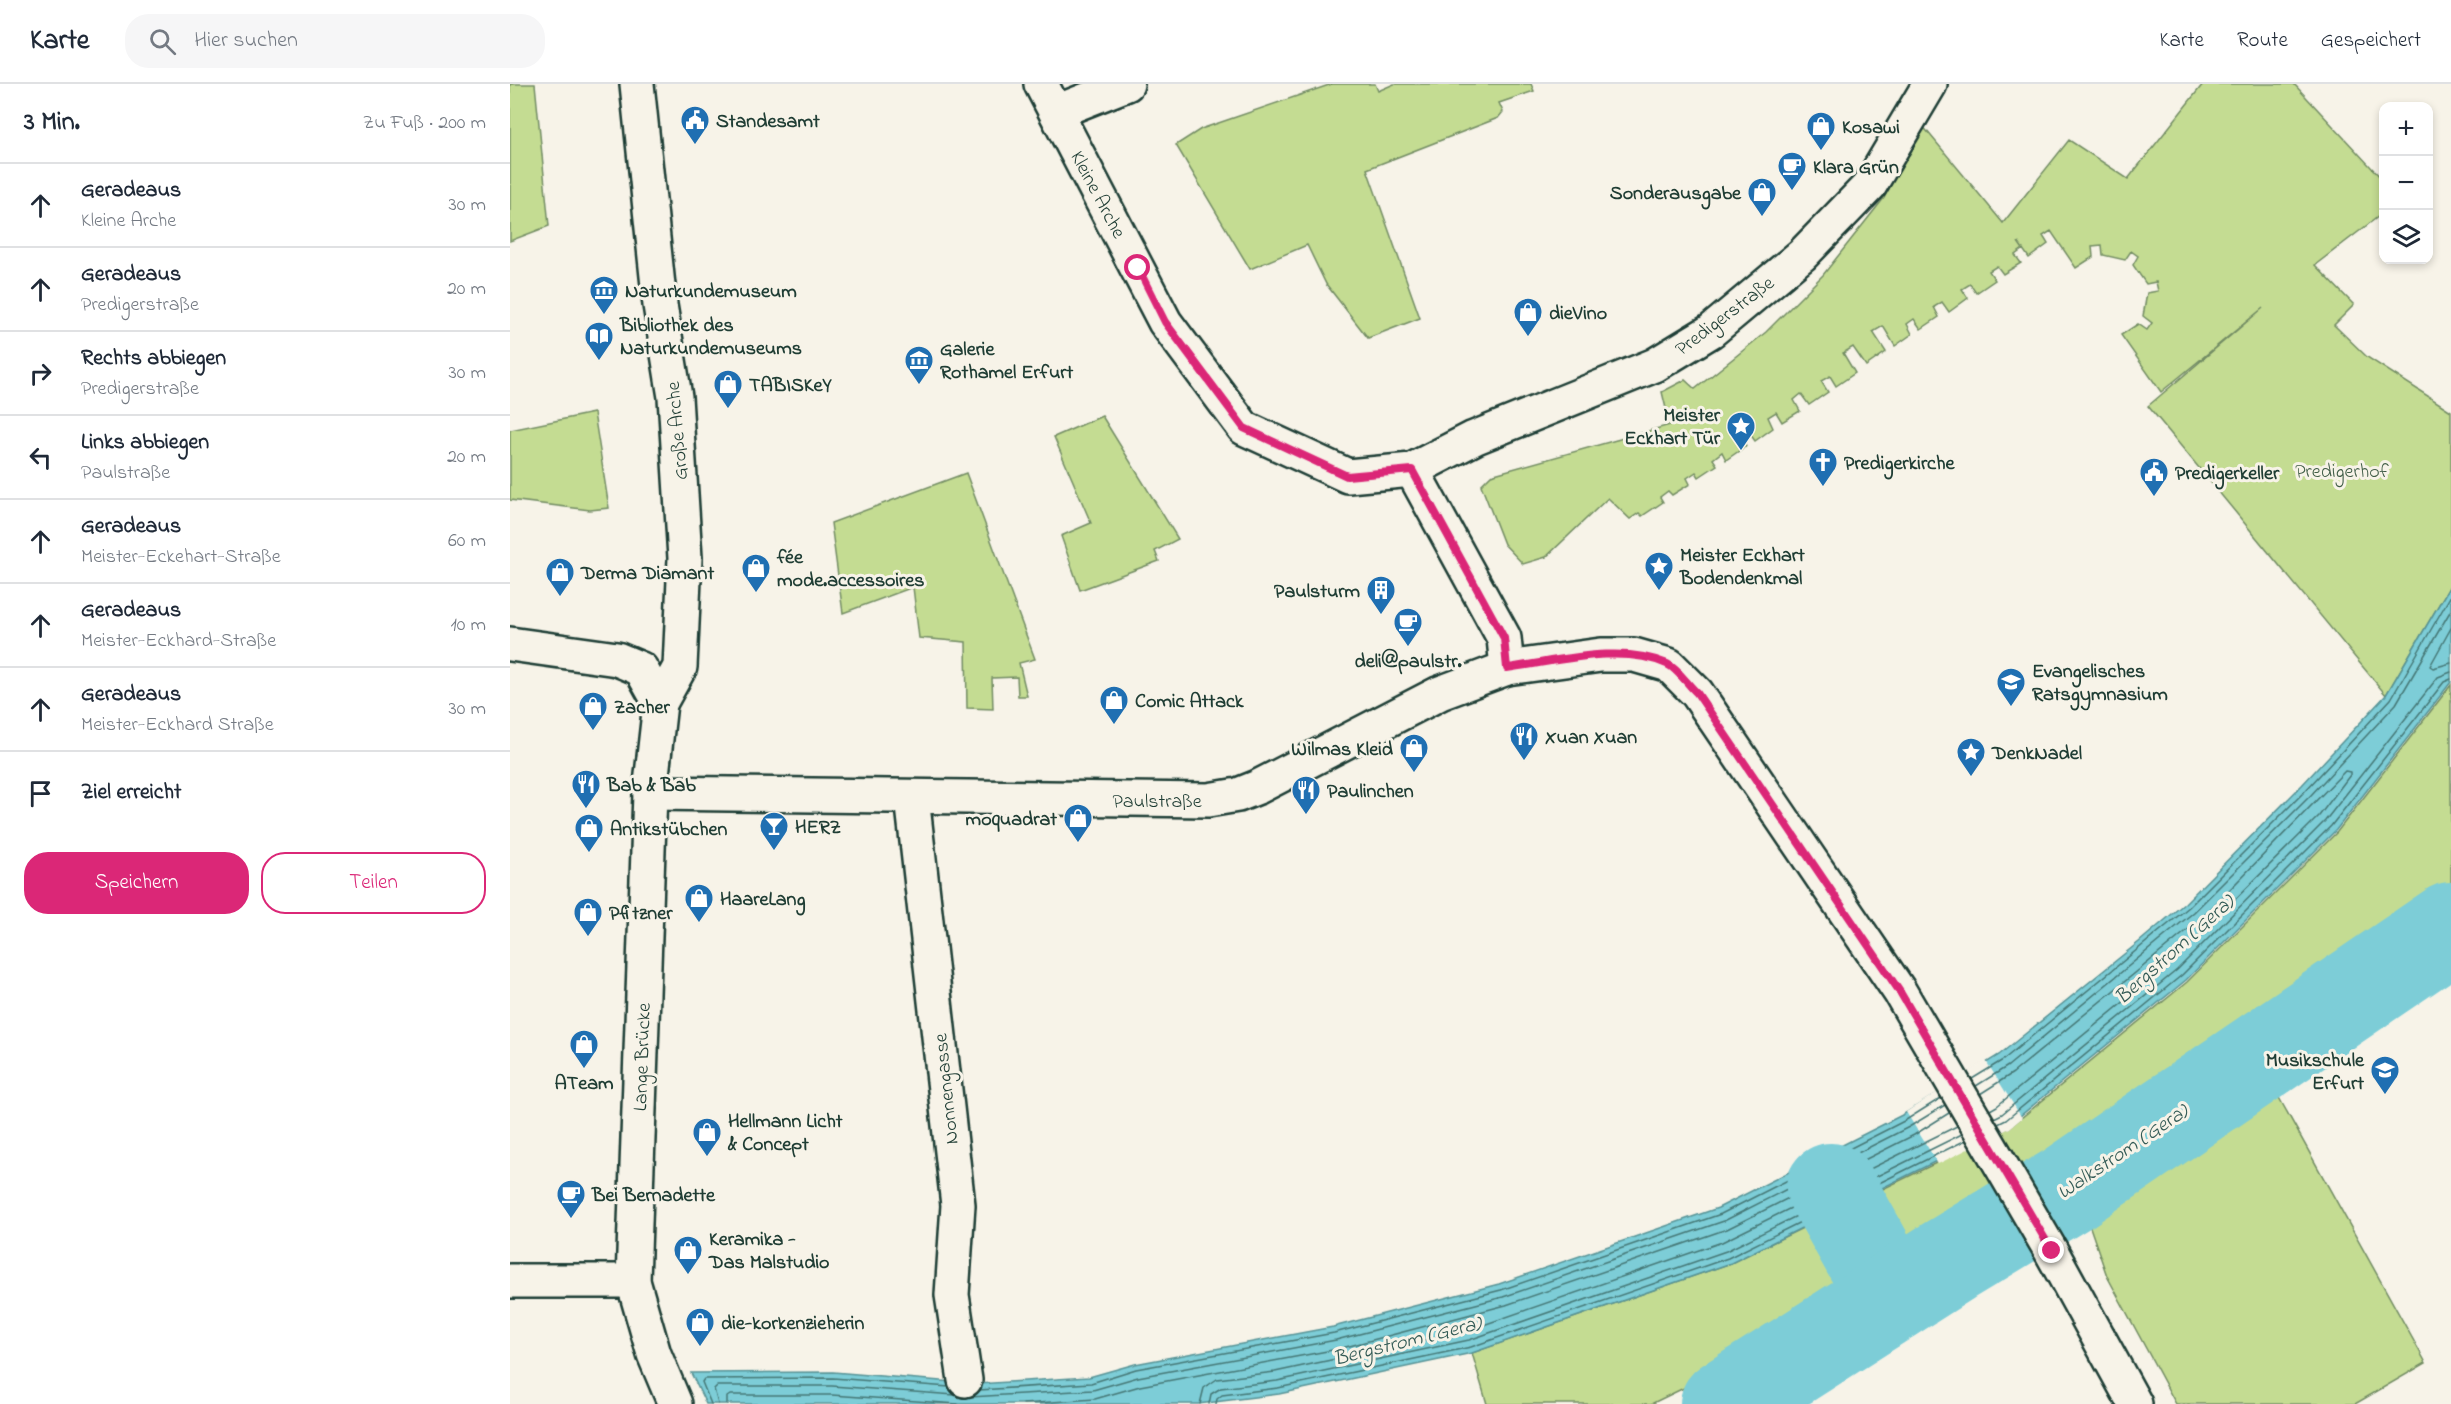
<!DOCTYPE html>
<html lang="de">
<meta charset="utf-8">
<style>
:root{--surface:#fff;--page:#f6f6f7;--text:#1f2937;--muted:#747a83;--line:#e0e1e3;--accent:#db2777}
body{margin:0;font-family:"Indie Flower",sans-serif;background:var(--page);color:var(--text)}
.controls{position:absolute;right:18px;top:18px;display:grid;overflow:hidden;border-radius:12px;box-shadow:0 3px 9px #0003}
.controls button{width:54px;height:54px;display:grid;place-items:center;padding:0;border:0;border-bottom:2px solid var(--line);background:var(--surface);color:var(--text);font:30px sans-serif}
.stop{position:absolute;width:18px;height:18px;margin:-14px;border:4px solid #db2777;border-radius:50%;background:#fff}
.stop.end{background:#db2777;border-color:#fff;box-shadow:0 2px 6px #0008}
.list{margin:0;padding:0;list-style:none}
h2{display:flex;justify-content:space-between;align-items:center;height:78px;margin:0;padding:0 24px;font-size:26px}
h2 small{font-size:20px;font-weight:400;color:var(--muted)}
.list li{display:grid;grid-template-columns:39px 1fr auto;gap:18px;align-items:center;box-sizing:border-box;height:84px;padding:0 24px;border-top:2px solid var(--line)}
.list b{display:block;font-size:22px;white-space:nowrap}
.list p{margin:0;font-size:20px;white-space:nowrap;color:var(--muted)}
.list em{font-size:20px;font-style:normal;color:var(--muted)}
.actions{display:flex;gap:12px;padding:18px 24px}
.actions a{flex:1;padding:14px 0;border:2px solid var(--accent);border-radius:24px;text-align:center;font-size:21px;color:var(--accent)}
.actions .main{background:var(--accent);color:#fff}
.icon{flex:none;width:33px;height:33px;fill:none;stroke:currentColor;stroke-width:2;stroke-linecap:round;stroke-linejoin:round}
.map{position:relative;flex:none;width:1941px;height:1320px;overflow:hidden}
header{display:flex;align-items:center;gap:36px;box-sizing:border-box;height:84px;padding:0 30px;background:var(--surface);border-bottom:2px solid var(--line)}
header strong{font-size:28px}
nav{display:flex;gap:33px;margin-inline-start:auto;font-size:21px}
.search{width:420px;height:54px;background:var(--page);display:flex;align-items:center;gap:15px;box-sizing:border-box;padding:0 21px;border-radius:24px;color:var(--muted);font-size:22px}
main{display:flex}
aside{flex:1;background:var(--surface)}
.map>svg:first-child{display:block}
</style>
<header>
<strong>Karte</strong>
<div class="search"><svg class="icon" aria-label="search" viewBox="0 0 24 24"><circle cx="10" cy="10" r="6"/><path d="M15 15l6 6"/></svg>Hier suchen</div>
<nav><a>Karte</a><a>Route</a><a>Gespeichert</a></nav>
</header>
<main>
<aside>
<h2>3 Min.<small>Zu Fuß · 200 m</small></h2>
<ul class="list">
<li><svg class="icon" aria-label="ahead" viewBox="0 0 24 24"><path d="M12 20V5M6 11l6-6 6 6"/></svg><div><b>Geradeaus</b><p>Kleine Arche</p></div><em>30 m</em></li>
<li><svg class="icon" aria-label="ahead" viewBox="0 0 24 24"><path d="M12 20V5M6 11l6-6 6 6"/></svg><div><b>Geradeaus</b><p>Predigerstraße</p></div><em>20 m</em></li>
<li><svg class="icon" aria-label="right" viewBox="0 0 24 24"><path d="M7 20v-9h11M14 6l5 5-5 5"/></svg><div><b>Rechts abbiegen</b><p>Predigerstraße</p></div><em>30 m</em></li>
<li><svg class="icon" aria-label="left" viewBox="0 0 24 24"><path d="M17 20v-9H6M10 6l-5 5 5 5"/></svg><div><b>Links abbiegen</b><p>Paulstraße</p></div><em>20 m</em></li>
<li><svg class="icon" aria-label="ahead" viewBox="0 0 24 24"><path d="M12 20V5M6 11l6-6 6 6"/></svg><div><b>Geradeaus</b><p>Meister-Eckehart-Straße</p></div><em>60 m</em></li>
<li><svg class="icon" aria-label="ahead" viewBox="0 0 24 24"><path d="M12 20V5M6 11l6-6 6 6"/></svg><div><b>Geradeaus</b><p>Meister-Eckhard-Straße</p></div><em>10 m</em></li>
<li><svg class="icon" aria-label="ahead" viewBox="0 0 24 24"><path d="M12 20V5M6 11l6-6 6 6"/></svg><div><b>Geradeaus</b><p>Meister-Eckhard Straße</p></div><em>30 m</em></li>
<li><svg class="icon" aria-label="arrive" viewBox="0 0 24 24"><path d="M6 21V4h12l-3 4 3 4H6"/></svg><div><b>Ziel erreicht</b></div></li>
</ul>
<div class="actions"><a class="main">Speichern</a><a>Teilen</a></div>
</aside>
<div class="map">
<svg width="1941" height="1320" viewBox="0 0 1941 1320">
<rect width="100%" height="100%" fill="#f7f3e8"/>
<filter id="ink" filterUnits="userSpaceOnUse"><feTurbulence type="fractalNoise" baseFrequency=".0167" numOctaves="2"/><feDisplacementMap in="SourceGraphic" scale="12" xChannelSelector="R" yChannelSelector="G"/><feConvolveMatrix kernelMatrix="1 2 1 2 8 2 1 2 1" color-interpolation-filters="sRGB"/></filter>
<g filter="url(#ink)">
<g fill="#c4dc92" stroke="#728c63" stroke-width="1.5">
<polygon points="0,0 25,0 39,142 0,157"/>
<polygon points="822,0 865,0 868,7 884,0 1021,0 1024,7 989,19 993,28 988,34 857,85 910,234 858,254 816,200 797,161 740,185 666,61 691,45"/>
<polygon points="1693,0 1784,0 1873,96 1873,129 1805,181 1844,221 1824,241 1857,273 1941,327 1941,500 1876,611 1638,322 1753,224 1651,308 1611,251 1628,240 1637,246 1642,239 1633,232 1637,209 1648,207 1646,198 1636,200 1623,181 1628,172 1621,167 1615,176 1593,171 1592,161 1582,162 1583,173 1566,184 1541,147 1533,152 1538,160 1519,174 1508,158 1513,165 1505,171 1511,179 1493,190 1487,182 1479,187 1485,196 1466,209 1460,200 1452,205 1458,214 1439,228 1432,218 1424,223 1429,233 1411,245 1404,235 1397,240 1402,250 1385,262 1373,242 1363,248 1376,268 1356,282 1343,263 1333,269 1345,289 1326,302 1320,292 1311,297 1318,308 1299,321 1291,310 1284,316 1290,327 1272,338 1266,328 1258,333 1263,344 1245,357 1238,347 1231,352 1236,362 1216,376 1212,368 1203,375 1207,381 1189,393 1186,388 1177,394 1180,400 1162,411 1158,407 1150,413 1153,418 1132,432 1129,429 1120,435 1098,414 1036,473 1013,480 994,460 971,401 981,391 1160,341 1152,308 1175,296 1185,305 1256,248 1313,191 1374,114 1412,41 1493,139 1559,56 1618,95"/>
<polygon points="84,329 99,424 80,426 0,416 0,346"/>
<polygon points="592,332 668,455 645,467 649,477 570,506 551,452 581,439 544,353"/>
<polygon points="456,389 525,575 509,579 517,612 508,612 507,593 482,594 483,625 457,624 456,558 409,554 403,503 333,529 321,439"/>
<polygon points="1941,601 1941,805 1932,814 1719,979 1531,1097 1262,1261 1141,1320 977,1320 962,1269 1221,1179 1500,1043 1677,898 1827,748"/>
<polygon points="1762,1001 1916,1279 1845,1320 1666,1320 1597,1192 1580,1143 1572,1131"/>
</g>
<polygon fill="#7dcdd7" stroke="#579396" stroke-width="1.5" points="1941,500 1941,598 1826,746 1676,896 1499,1041 1221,1179 962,1269 769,1310 688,1320 196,1320 181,1289 323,1288 467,1300 579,1293 625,1280 823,1243 989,1200 1208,1124 1394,1030 1489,971 1629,858 1675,819 1792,701 1876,611"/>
<polygon fill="#f7f3e8" points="1476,977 1512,1034 1500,1044 1428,1080 1396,1028"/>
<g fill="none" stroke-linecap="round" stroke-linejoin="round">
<g stroke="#457775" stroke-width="1.5">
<polyline points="1941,544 1920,582 1923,584 1941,579"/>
<polyline points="1462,995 1493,976 1679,823 1796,706 1881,615 1941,511"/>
<polyline points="1466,1002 1498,982 1684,828 1801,711 1886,620 1941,526"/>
<polyline points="1470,1010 1503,989 1691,835 1835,687 1840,688 1840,691 1809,732 1661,879 1487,1022 1480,1026"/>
<polyline points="1484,1034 1492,1030 1667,886 1815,737 1928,593 1941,588"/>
<polyline points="1488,1040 1496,1036 1672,891 1821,742 1934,598 1941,595"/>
<polyline points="469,1306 581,1299 626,1285 824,1249 991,1206 1211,1130 1396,1036 1431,1014"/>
<polyline points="460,1313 583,1306 628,1293 826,1256 993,1213 1214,1137 1399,1043 1435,1021"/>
<polyline points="201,1320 192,1298 194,1295 323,1294 439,1303"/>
<polyline points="208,1320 204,1305 207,1302 322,1302 445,1311"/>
<polyline points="217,1320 217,1313 220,1311 322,1311 448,1320"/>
<polyline points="513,1320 585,1315 630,1302 828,1265 996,1221 1217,1145 1404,1051 1439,1029"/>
<polyline points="690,1320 694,1304 707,1295 765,1288 956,1247 1212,1158 1447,1042"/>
<polyline points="699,1320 701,1310 711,1304 767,1297 959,1256 1216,1167 1452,1050"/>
<polyline points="706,1320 707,1315 712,1311 768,1304 961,1263 1218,1174 1456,1056"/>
</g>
<g stroke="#7dcdd7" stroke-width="90">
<polyline points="1321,1104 1382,1213"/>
<polyline points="1215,1320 1440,1176 1559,1104 1941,843"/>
</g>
<g stroke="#1f3d34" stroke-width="38">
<polyline id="pedestrian" points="127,0 150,221 165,313 175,474 170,583 150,619"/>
</g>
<g stroke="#1f3d34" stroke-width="38">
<g id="minor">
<polyline points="531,0 655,238 734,344 838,392 902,386 964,354 1145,281 1201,247 1292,171 1360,101 1420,0"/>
<polyline points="546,28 617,0"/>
<polyline points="902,386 994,554 997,584"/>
<polyline points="0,560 107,575 131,585 150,619 140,709 123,1197 144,1270 165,1320"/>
<polyline points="140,709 698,716 728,711 748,703 930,609 997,584 1091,571 1124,571 1159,581 1187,609 1390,908 1541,1167 1625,1320"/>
<polyline points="402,713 448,1121 442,1211 455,1296"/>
<polyline points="0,1197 123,1197"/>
</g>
</g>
<use href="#pedestrian" stroke="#f7f3e8" stroke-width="33"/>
<use href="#minor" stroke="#f7f3e8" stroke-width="33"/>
</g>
</g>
<g fill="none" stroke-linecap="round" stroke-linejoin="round" filter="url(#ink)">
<path stroke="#db2777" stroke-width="8" d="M628,184L655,238L734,344L837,392L902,386L994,554L997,584C1045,578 1111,559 1157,580C1168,585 1178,601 1187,609L1390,908L1542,1167"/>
</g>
<defs>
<g id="civic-pin" transform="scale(1.5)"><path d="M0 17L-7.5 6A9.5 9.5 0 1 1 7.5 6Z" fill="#1f6fb2" stroke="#f7f3e8"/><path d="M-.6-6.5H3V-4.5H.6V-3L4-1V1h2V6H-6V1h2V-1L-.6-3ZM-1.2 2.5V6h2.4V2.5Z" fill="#fff"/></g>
<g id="shop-pin" transform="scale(1.5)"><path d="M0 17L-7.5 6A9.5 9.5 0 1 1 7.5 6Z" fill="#1f6fb2" stroke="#f7f3e8"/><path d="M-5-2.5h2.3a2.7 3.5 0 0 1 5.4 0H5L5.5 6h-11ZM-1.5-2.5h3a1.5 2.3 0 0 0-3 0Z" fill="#fff"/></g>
<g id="cafe-pin" transform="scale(1.5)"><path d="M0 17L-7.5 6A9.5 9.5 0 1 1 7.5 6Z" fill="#1f6fb2" stroke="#f7f3e8"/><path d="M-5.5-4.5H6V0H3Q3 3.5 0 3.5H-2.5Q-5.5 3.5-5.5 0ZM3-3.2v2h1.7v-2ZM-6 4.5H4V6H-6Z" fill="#fff"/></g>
<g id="museum-pin" transform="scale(1.5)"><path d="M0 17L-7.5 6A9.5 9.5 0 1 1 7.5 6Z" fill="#1f6fb2" stroke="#f7f3e8"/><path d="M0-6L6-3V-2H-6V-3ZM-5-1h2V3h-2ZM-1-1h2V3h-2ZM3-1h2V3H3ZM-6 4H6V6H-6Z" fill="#fff"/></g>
<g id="library-pin" transform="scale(1.5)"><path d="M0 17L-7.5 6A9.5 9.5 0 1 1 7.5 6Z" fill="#1f6fb2" stroke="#f7f3e8"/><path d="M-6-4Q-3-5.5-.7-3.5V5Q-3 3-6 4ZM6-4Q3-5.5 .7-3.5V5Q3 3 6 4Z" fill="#fff"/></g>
<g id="sight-pin" transform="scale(1.5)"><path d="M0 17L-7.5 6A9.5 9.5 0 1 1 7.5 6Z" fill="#1f6fb2" stroke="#f7f3e8"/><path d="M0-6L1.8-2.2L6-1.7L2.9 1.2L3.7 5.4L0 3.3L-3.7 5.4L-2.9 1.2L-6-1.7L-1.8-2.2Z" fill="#fff"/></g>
<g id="church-pin" transform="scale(1.5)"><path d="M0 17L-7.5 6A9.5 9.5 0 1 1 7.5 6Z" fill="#1f6fb2" stroke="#f7f3e8"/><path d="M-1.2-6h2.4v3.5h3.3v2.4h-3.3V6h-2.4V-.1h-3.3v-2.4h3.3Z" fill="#fff"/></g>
<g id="building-pin" transform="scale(1.5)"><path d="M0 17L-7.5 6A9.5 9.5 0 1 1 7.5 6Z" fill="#1f6fb2" stroke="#f7f3e8"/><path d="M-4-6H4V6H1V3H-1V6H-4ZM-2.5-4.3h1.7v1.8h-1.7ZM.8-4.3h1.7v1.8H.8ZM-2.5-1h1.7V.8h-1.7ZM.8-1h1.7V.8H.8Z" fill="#fff"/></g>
<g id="university-pin" transform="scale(1.5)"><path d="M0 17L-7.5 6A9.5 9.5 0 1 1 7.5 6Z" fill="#1f6fb2" stroke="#f7f3e8"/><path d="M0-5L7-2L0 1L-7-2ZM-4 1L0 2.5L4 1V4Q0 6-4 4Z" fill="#fff"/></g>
<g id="restaurant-pin" transform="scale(1.5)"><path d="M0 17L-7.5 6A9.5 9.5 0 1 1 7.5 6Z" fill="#1f6fb2" stroke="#f7f3e8"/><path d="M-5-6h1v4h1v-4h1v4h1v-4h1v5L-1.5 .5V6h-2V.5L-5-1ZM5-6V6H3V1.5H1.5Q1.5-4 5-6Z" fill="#fff"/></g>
<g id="bar-pin" transform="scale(1.5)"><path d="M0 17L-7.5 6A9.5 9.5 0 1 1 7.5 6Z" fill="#1f6fb2" stroke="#f7f3e8"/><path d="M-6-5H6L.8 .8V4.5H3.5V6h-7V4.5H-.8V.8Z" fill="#fff"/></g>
<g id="school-pin" transform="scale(1.5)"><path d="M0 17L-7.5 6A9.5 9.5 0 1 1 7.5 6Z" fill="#1f6fb2" stroke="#f7f3e8"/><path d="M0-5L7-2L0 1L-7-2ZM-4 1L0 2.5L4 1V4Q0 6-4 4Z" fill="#fff"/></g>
</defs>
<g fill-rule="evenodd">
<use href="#civic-pin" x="185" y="36"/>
<use href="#shop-pin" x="1311" y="42"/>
<use href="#cafe-pin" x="1282" y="82"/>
<use href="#shop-pin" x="1252" y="108"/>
<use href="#museum-pin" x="94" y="206"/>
<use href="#shop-pin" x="1018" y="228"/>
<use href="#library-pin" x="89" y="252"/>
<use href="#museum-pin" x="409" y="276"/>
<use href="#shop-pin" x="218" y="300"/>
<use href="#sight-pin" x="1231" y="342"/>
<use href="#church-pin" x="1313" y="378"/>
<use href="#civic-pin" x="1644" y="388"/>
<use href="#sight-pin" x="1149" y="482"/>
<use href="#shop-pin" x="246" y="484"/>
<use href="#shop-pin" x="50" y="488"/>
<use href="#building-pin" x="871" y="506"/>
<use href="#cafe-pin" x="898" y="538"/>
<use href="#university-pin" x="1501" y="598"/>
<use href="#shop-pin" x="604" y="616"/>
<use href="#shop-pin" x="83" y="622"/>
<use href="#restaurant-pin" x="1014" y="652"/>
<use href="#shop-pin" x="904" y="664"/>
<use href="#sight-pin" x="1461" y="668"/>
<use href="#restaurant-pin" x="76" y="700"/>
<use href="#restaurant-pin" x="796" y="706"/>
<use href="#shop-pin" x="568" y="734"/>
<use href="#bar-pin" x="264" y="742"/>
<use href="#shop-pin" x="79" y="744"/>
<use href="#shop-pin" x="189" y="814"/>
<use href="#shop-pin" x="78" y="828"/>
<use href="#shop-pin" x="74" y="960"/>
<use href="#school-pin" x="1875" y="986"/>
<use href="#shop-pin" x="197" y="1048"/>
<use href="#cafe-pin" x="61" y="1110"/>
<use href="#shop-pin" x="178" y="1166"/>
<use href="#shop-pin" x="190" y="1238"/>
</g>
<g text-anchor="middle" stroke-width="6" stroke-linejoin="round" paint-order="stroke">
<g font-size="20" font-weight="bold" fill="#1f3d34" stroke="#f7f3e8" text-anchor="start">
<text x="206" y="43">Standesamt</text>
<text x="1332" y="49">Kosawi</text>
<text x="1303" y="89">Klara Grün</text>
<text x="1231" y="115" text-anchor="end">Sonderausgabe</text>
<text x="115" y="213">Naturkundemuseum</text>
<text x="1039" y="235">dieVino</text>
<text x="110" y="247">Bibliothek des<tspan x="110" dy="23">Naturkundemuseums</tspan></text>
<text x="430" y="271">Galerie<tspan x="430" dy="23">Rothamel Erfurt</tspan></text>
<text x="239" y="307">TABISKeY</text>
<text x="1210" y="337" text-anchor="end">Meister<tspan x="1210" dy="23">Eckhart Tür</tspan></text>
<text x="1334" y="385">Predigerkirche</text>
<text x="1665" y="395">Predigerkeller</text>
<text x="1170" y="477">Meister Eckhart<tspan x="1170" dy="23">Bodendenkmal</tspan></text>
<text x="267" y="479">fée<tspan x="267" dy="23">mode.accessoires</tspan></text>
<text x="71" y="495">Derma Diamant</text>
<text x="850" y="513" text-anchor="end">Paulsturm</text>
<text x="898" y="583" text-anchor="middle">deli@paulstr.</text>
<text x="1522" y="593">Evangelisches<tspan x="1522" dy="23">Ratsgymnasium</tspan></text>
<text x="625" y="623">Comic Attack</text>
<text x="104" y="629">Zacher</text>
<text x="1035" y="659">Xuan Xuan</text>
<text x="883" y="671" text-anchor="end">Wilmas Kleid</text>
<text x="1482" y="675">DenkNadel</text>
<text x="97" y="707">Bab &amp; Bab</text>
<text x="817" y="713">Paulinchen</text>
<text x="547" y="741" text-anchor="end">moquadrat</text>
<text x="285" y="749">HERZ</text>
<text x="100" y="751">Antikstübchen</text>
<text x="210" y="821">HaareLang</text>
<text x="99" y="835">Pfitzner</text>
<text x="1854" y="982" text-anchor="end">Musikschule<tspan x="1854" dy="23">Erfurt</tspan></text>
<text x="74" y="1005" text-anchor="middle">ATeam</text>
<text x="218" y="1043">Hellmann Licht<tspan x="218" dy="23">&amp; Concept</tspan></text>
<text x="82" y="1117">Bei Bernadette</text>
<text x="199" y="1161">Keramika -<tspan x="199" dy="23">Das Malstudio</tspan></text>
<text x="211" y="1245">die-korkenzieherin</text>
</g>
<g font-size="20" fill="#1f3d34" stroke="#f7f3e8">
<text transform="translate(589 110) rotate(62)" y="7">Kleine Arche</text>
<text transform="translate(1214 231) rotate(-37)" y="7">Predigerstraße</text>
<text transform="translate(166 347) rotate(-95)" y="7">Große Arche</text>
<text x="647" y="723">Paulstraße</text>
<text transform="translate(131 973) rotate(-88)" y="7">Lange Brücke</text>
<text transform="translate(435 1005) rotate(-96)" y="7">Nonnengasse</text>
</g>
<g font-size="20" fill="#405d47" stroke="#f7f3e8">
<text x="1832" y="393">Predigerhof</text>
</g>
<g font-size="21" font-style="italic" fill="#325a55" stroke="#f7f3e8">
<text transform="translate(1664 865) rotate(-42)" y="7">Bergstrom (Gera)</text>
<text transform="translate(1612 1067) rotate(-34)" y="7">Walkstrom (Gera)</text>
<text transform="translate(897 1256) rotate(-14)" y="7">Bergstrom (Gera)</text>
</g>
</g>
</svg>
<div class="controls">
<button>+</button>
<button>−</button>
<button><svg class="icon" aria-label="layers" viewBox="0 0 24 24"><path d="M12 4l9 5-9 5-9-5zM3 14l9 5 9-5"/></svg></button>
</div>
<div class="stop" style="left:628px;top:184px"></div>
<div class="stop end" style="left:1542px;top:1167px"></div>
</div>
</main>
